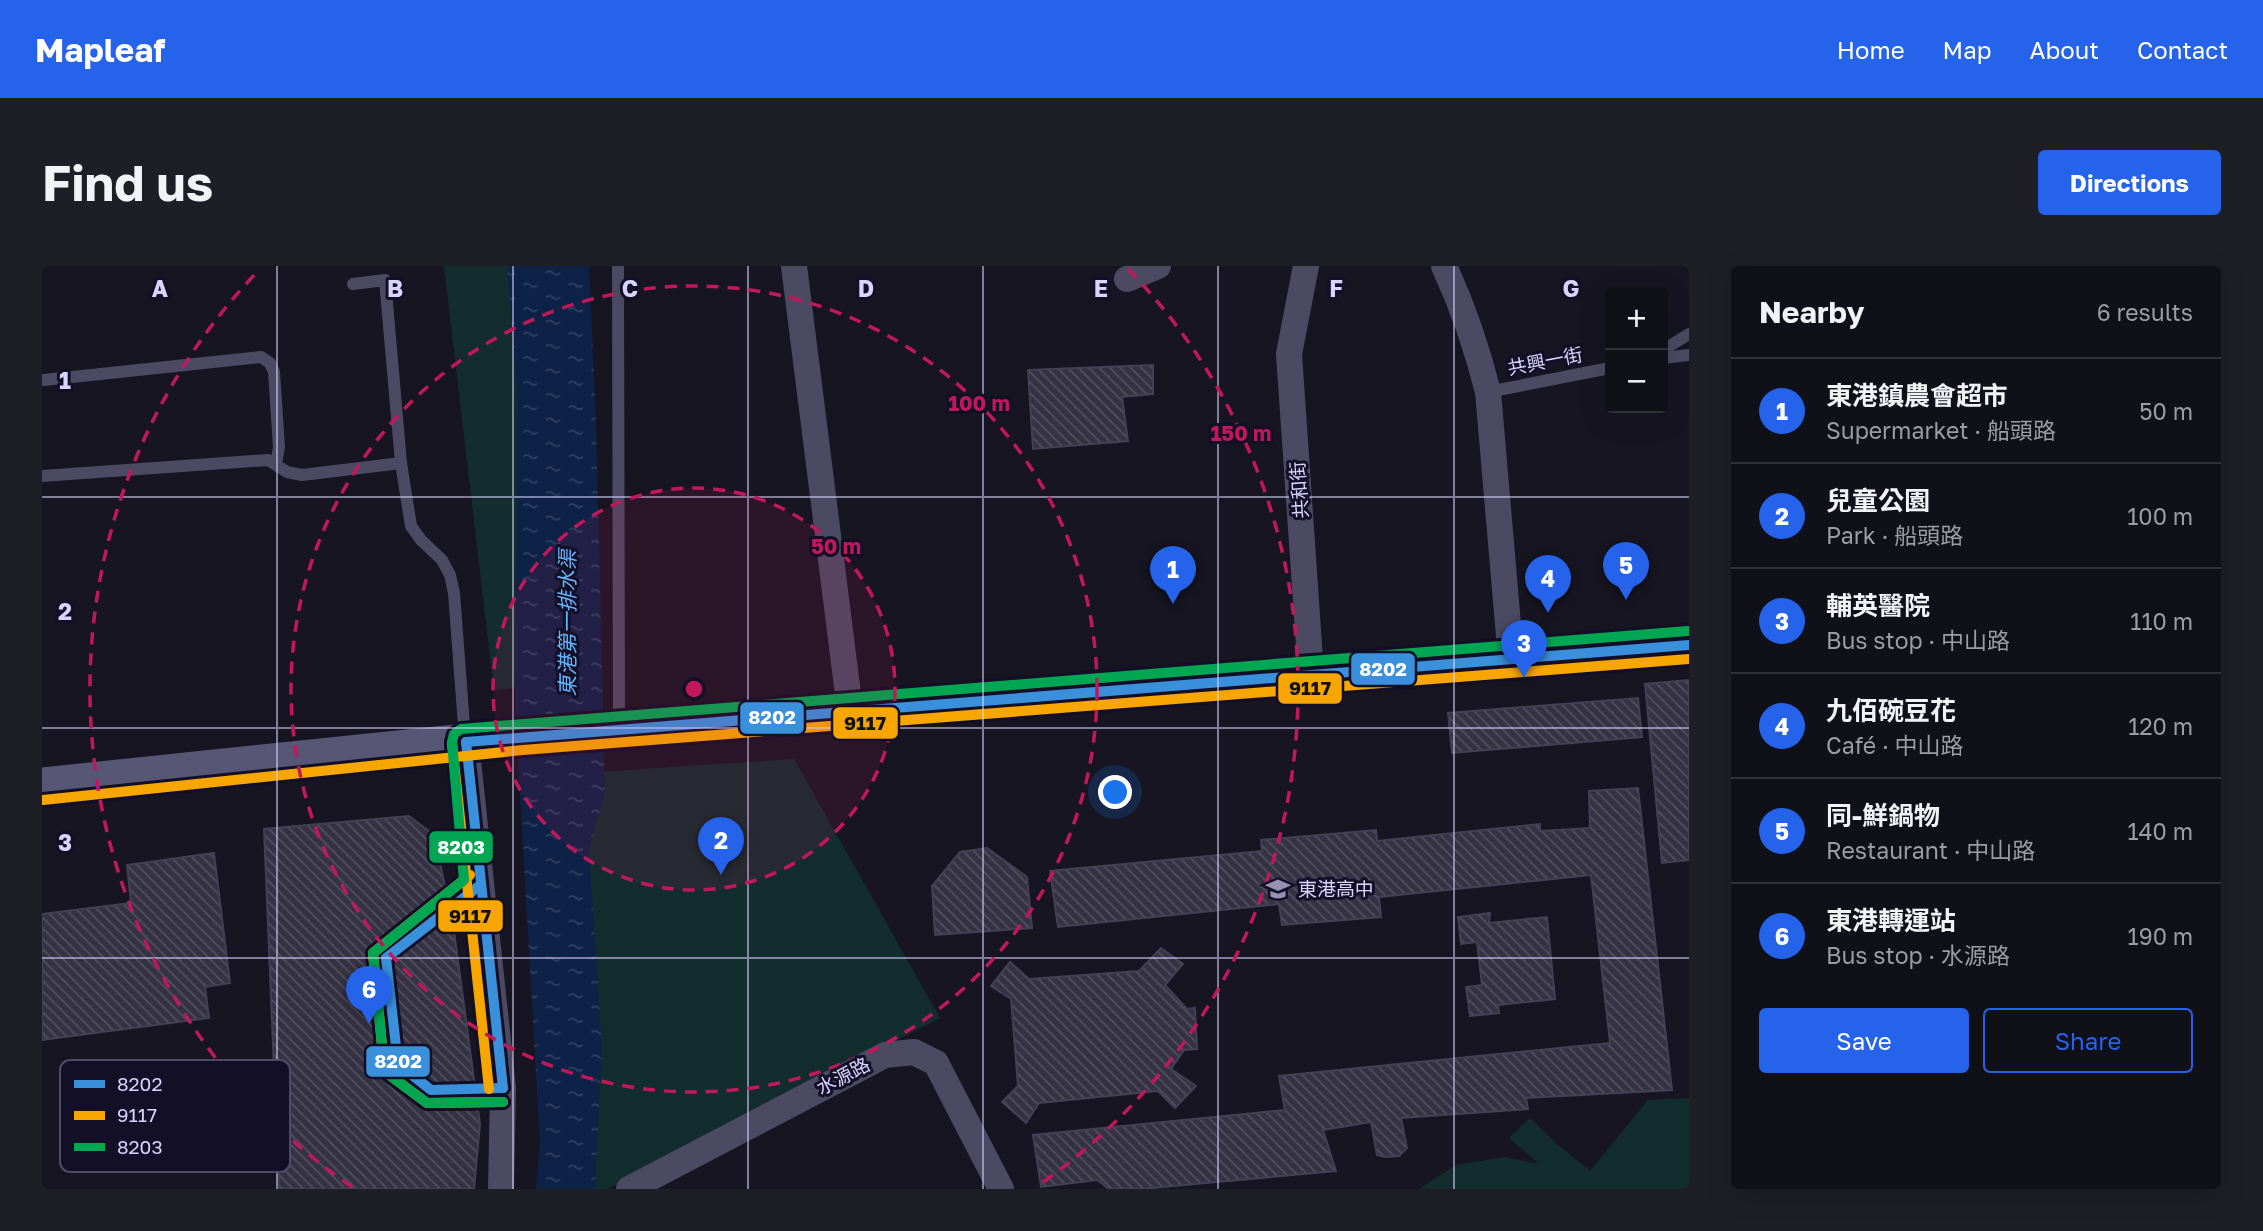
<!DOCTYPE html>
<meta charset="utf-8">
<style>
:root{--surface:#101019;--page:#1e1e26;--text:#f1f3f6;--muted:#9c9da2;--line:#303038;--accent:#2563eb}
body{margin:0;font-family:"Golos Text","Noto Sans TC",sans-serif;background:var(--page);color:var(--text)}
.controls{position:absolute;right:21px;top:21px;display:grid;overflow:hidden;border-radius:7px;box-shadow:0 7px 28px #0002}
.controls button{width:63px;height:63px;display:grid;place-items:center;padding:0;border:0;border-bottom:2px solid var(--line);background:var(--surface);color:var(--text);font:35px sans-serif}
.you{position:absolute;left:1074px;top:527px;width:24px;height:24px;margin:-18px;border:5px solid #fff;border-radius:50%;background:#1a73e8;box-shadow:0 0 0 10px #1a73e833}
.badge{display:grid;place-items:center;width:46px;height:46px;border-radius:50%;background:var(--accent);color:#fff;font-size:23px;font-weight:700}
.pin{position:absolute;translate:-50% -58px;filter:drop-shadow(0 2px 4px #0008)}
.pin::after{content:'';position:absolute;top:37px;width:24px;height:21px;background:inherit;clip-path:polygon(0 0,100% 0,50% 100%)}
.list{margin:0;padding:0;list-style:none}
h2{display:flex;justify-content:space-between;align-items:center;height:91px;margin:0;padding:0 28px;font-size:30px}
h2 small{font-size:23px;font-weight:400;color:var(--muted)}
.list li{display:grid;grid-template-columns:46px 1fr auto;gap:21px;align-items:center;box-sizing:border-box;height:105px;padding:0 28px;border-top:2px solid var(--line)}
.list b{display:block;font-size:26px;white-space:nowrap}
.list p{margin:0;font-size:23px;white-space:nowrap;color:var(--muted)}
.list em{font-size:23px;font-style:normal;color:var(--muted)}
.actions{display:flex;gap:14px;padding:21px 28px}
.actions a{flex:1;padding:16px 0;border:2px solid var(--accent);border-radius:7px;text-align:center;font-size:24px;color:var(--accent)}
.actions .main{background:var(--accent);color:#fff}
.map{position:relative;flex:none;width:1647px;height:923px;overflow:hidden;border-radius:7px}
header{display:flex;align-items:center;gap:42px;box-sizing:border-box;height:98px;padding:0 35px;background:var(--accent);color:#fff}
header strong{font-size:33px}
nav{display:flex;gap:38px;margin-inline-start:auto;font-size:24px}
.intro{display:flex;align-items:center;justify-content:space-between;box-sizing:border-box;height:168px;padding:0 42px}
h1{margin:0;font-size:49px}
.button{padding:18px 32px;border-radius:7px;background:var(--accent);color:#fff;font-size:24px;font-weight:700}
main{display:flex;gap:42px;padding:0 42px}
aside{flex:1;background:var(--surface);border-radius:7px;box-shadow:0 7px 28px #0002}
.map>svg:first-child{display:block}
</style>
<header>
<strong>Mapleaf</strong>
<nav><a>Home</a><a>Map</a><a>About</a><a>Contact</a></nav>
</header>
<div class="intro"><h1>Find us</h1><a class="button">Directions</a></div>
<main>
<div class="map">
<svg width="1647" height="923" viewBox="0 0 1647 923">
<defs>
<pattern id="water-ripples" width="26" height="14" patternUnits="userSpaceOnUse" patternTransform="scale(1.75)"><rect width="26" height="14" fill="#0d2246"/><path d="M2 4q2-2 4 0t4 0M15 11q2-2 4 0t4 0" fill="none" stroke="#304162"/></pattern>
<pattern id="building-back-hatch" width="6" height="6" patternUnits="userSpaceOnUse" patternTransform="scale(1.75)"><rect width="6" height="6" fill="#353343"/><path d="M-1 5l2 2M0 0l6 6M5-1l2 2" fill="none" stroke="#52505f"/></pattern>
</defs>
<rect width="100%" height="100%" fill="#161521"/>
<g fill="#132d2e">
<polygon points="402,0 471,0 487,167 479,420 452,425"/>
<polygon points="752,493 898,752 566,923 539,923 539,507"/>
<polygon points="1647,832 1647,923 1377,923 1414,899 1462,891 1497,898 1467,872 1488,852 1515,878 1548,905 1606,834"/>
</g>
<polygon fill="url(#water-ripples)" points="465,0 547,0 554,157 563,527 547,583 560,780 553,923 494,923 498,878 473,441 476,139"/>
<g fill="url(#building-back-hatch)" stroke="#434056" stroke-width="2">
<polygon points="1111,99 1111,128 1080,131 1086,175 991,183 986,104"/>
<polygon points="1647,414 1647,594 1620,597 1603,418"/>
<polygon points="1596,432 1600,471 1410,487 1406,447"/>
<polygon points="1596,522 1630,824 1484,832 1486,843 1359,852 1365,882 1357,890 1343,891 1335,889 1329,856 1281,864 1294,905 1099,923 1067,923 1055,914 999,921 991,869 1243,844 1237,810 1568,777 1549,609 1337,631 1339,651 1240,659 1237,638 1016,661 1008,605 1220,585 1219,574 1334,564 1335,575 1498,558 1498,565 1548,562 1547,525"/>
<polygon points="367,550 392,569 411,658 438,858 432,923 237,923 222,563"/>
<polygon points="945,582 985,611 990,662 893,669 890,620 918,586"/>
<polygon points="172,587 188,717 163,721 167,752 0,774 0,648 89,637 85,599"/>
<polygon points="1448,647 1447,657 1505,651 1513,733 1456,739 1457,747 1428,750 1424,721 1440,719 1435,676 1419,678 1416,651"/>
<polygon points="1119,682 1141,698 1123,719 1145,743 1153,742 1155,783 1142,784 1129,803 1154,820 1133,842 1116,825 997,837 984,857 960,836 976,820 969,733 949,720 968,696 987,713 1097,705"/>
</g>
<g fill="none" stroke-linecap="round" stroke-linejoin="round">
<g stroke="#4b4a62" stroke-width="12">
<polyline points="576,0 577,459"/>
<polyline points="311,18 343,14 359,197 369,260 379,274 400,294 408,309 412,327 423,473"/>
<polyline points="1621,84 1647,68"/>
<polyline points="1621,92 1647,89"/>
<polyline points="2,114 219,91 228,97 232,106 237,181 234,198"/>
<polyline points="1446,126 1568,102"/>
<polyline points="0,210 226,194 245,206 260,209 359,197"/>
<polyline points="437,620 344,692 356,798 389,824 461,822"/>
</g>
<g stroke="#4b4a62" stroke-width="26">
<polyline points="752,0 808,444"/>
<polyline points="1264,0 1247,88 1269,408"/>
<path d="M1402,0C1421,41 1435,82 1446,126L1469,393"/>
<polyline points="1085,13 1116,0"/>
<polyline points="424,476 461,822 459,923"/>
<polyline points="587,923 843,789 872,786 894,797 959,923"/>
</g>
<polyline stroke="#575675" stroke-width="37" points="0,520 480,470 1647,379"/>
<g stroke="#130f27" stroke-width="16">
<g id="bus-1">
<polyline points="424,476 1647,379"/>
<polyline points="424,476 461,822"/>
<polyline points="437,620 344,692 356,798 389,824 461,822"/>
</g>
</g>
<g stroke="#130f27" stroke-width="16">
<g id="bus-2">
<polyline points="410,477 447,823"/>
<polyline points="1,534 481,484 1647,393"/>
<polyline points="428,609 331,687 342,800 346,808 385,837 461,836"/>
</g>
</g>
<g stroke="#130f27" stroke-width="16">
<polyline id="bus-3" points="461,836 385,837 346,808 342,800 331,687 422,614 410,476 412,468 419,463 1646,365"/>
</g>
<use href="#bus-1" stroke="#3a90db" stroke-width="10"/>
<use href="#bus-2" stroke="#f7a600" stroke-width="10"/>
<use href="#bus-3" stroke="#00a651" stroke-width="10"/>
</g>
<path fill="none" stroke="#dad5ff" stroke-width="2" stroke-opacity="0.55" d="M235,0V923M471,0V923M706,0V923M941,0V923M1176,0V923M1412,0V923M0,231H1647M0,462H1647M0,692H1647"/>
<circle cx="652" cy="423" r="201" fill="#c2185b" fill-opacity=".12"/>
<g fill="none" stroke="#c2185b" stroke-width="3.5" stroke-dasharray="12 9">
<circle cx="652" cy="423" r="201"/>
<circle cx="652" cy="423" r="403"/>
<path d="M310 921A604 604 0 0 1 218 3M1086 3A604 604 0 0 1 994 921"/>
</g>
<defs>
<g id="school-bare" transform="scale(1.89)"><path d="M0-5L7-2L0 1L-7-2ZM-4 1L0 2.5L4 1V4Q0 6-4 4Z" fill="#9592b1" stroke="#130f27" stroke-width="2.5" paint-order="stroke"/></g>
</defs>
<g fill-rule="evenodd">
<use href="#school-bare" x="1236" y="623"/>
</g>
<g text-anchor="middle" stroke-width="6" stroke-linejoin="round" paint-order="stroke">
<g font-size="19" fill="#dad5ff" stroke="#130f27">
<text transform="translate(1503 95) rotate(-11)" y="7">共興一街</text>
<text transform="translate(1257 224) rotate(-94)" y="7">共和街</text>
<text transform="translate(801 810) rotate(-28)" y="7">水源路</text>
</g>
<g font-size="19" fill="#dad5ff" stroke="#130f27" text-anchor="start">
<text x="1256" y="630">東港高中</text>
</g>
<g font-size="21" font-style="italic" fill="#63b7ff" stroke="#130f27">
<text transform="translate(526 357) rotate(-90)" y="7">東港第一排水渠</text>
</g>
</g>
<rect x="18" y="794" width="230" height="112" rx="10" fill="#130f27" stroke="#4f4a68" stroke-width="2"/>
<rect x="32" y="814" width="31" height="8" fill="#3a90db"/>
<rect x="32" y="845" width="31" height="9" fill="#f7a600"/>
<rect x="32" y="877" width="31" height="8" fill="#00a651"/>
<g font-size="19" fill="#dad5ff">
<text x="75" y="825">8202</text>
<text x="75" y="856">9117</text>
<text x="75" y="888">8203</text>
</g>
<g font-size="23" text-anchor="middle" font-weight="bold" fill="#dad5ff" stroke="#130f27" stroke-width="6" stroke-linejoin="round" paint-order="stroke">
<text x="118" y="31">A</text>
<text x="353" y="31">B</text>
<text x="588" y="31">C</text>
<text x="824" y="31">D</text>
<text x="1059" y="31">E</text>
<text x="1294" y="31">F</text>
<text x="1529" y="31">G</text>
<text x="23" y="123">1</text>
<text x="23" y="354">2</text>
<text x="23" y="585">3</text>
</g>
<circle cx="652" cy="423" r="10" fill="#c2185b" stroke="#130f27" stroke-width="3.5"/>
<g font-size="21" text-anchor="middle" font-weight="bold" fill="#c2185b" stroke="#130f27" stroke-width="6" stroke-linejoin="round" paint-order="stroke">
<text x="937" y="145">100 m</text>
<text x="1199" y="175">150 m</text>
<text x="794" y="288">50 m</text>
</g>
<g stroke="#130f27" stroke-width="2.5">
<rect x="1308" y="386" width="66" height="34" rx="7" fill="#3a90db"/>
<rect x="1235" y="406" width="66" height="33" rx="7" fill="#f7a600"/>
<rect x="697" y="435" width="66" height="34" rx="7" fill="#3a90db"/>
<rect x="790" y="440" width="67" height="34" rx="7" fill="#f7a600"/>
<rect x="386" y="564" width="66" height="34" rx="7" fill="#00a651"/>
<rect x="395" y="633" width="67" height="34" rx="7" fill="#f7a600"/>
<rect x="323" y="779" width="66" height="33" rx="7" fill="#3a90db"/>
</g>
<g font-size="19" text-anchor="middle" font-weight="bold" fill="#fff">
<text x="1341" y="410">8202</text>
<text x="730" y="458">8202</text>
<text x="419" y="588">8203</text>
<text x="356" y="802">8202</text>
</g>
<g font-size="19" text-anchor="middle" font-weight="bold" fill="#111">
<text x="1268" y="429">9117</text>
<text x="823" y="464">9117</text>
<text x="428" y="657">9117</text>
</g>
</svg>
<div class="controls">
<button>+</button>
<button>−</button>
</div>
<div class="you"></div>
<div class="pin badge" style="left:1131px;top:338px">1</div>
<div class="pin badge" style="left:679px;top:609px">2</div>
<div class="pin badge" style="left:1482px;top:412px">3</div>
<div class="pin badge" style="left:1506px;top:347px">4</div>
<div class="pin badge" style="left:1584px;top:334px">5</div>
<div class="pin badge" style="left:327px;top:758px">6</div>
</div>
<aside>
<h2>Nearby<small>6 results</small></h2>
<ul class="list">
<li><span class="badge">1</span><div><b>東港鎮農會超市</b><p>Supermarket · 船頭路</p></div><em>50 m</em></li>
<li><span class="badge">2</span><div><b>兒童公園</b><p>Park · 船頭路</p></div><em>100 m</em></li>
<li><span class="badge">3</span><div><b>輔英醫院</b><p>Bus stop · 中山路</p></div><em>110 m</em></li>
<li><span class="badge">4</span><div><b>九佰碗豆花</b><p>Café · 中山路</p></div><em>120 m</em></li>
<li><span class="badge">5</span><div><b>同-鮮鍋物</b><p>Restaurant · 中山路</p></div><em>140 m</em></li>
<li><span class="badge">6</span><div><b>東港轉運站</b><p>Bus stop · 水源路</p></div><em>190 m</em></li>
</ul>
<div class="actions"><a class="main">Save</a><a>Share</a></div>
</aside>
</main>
